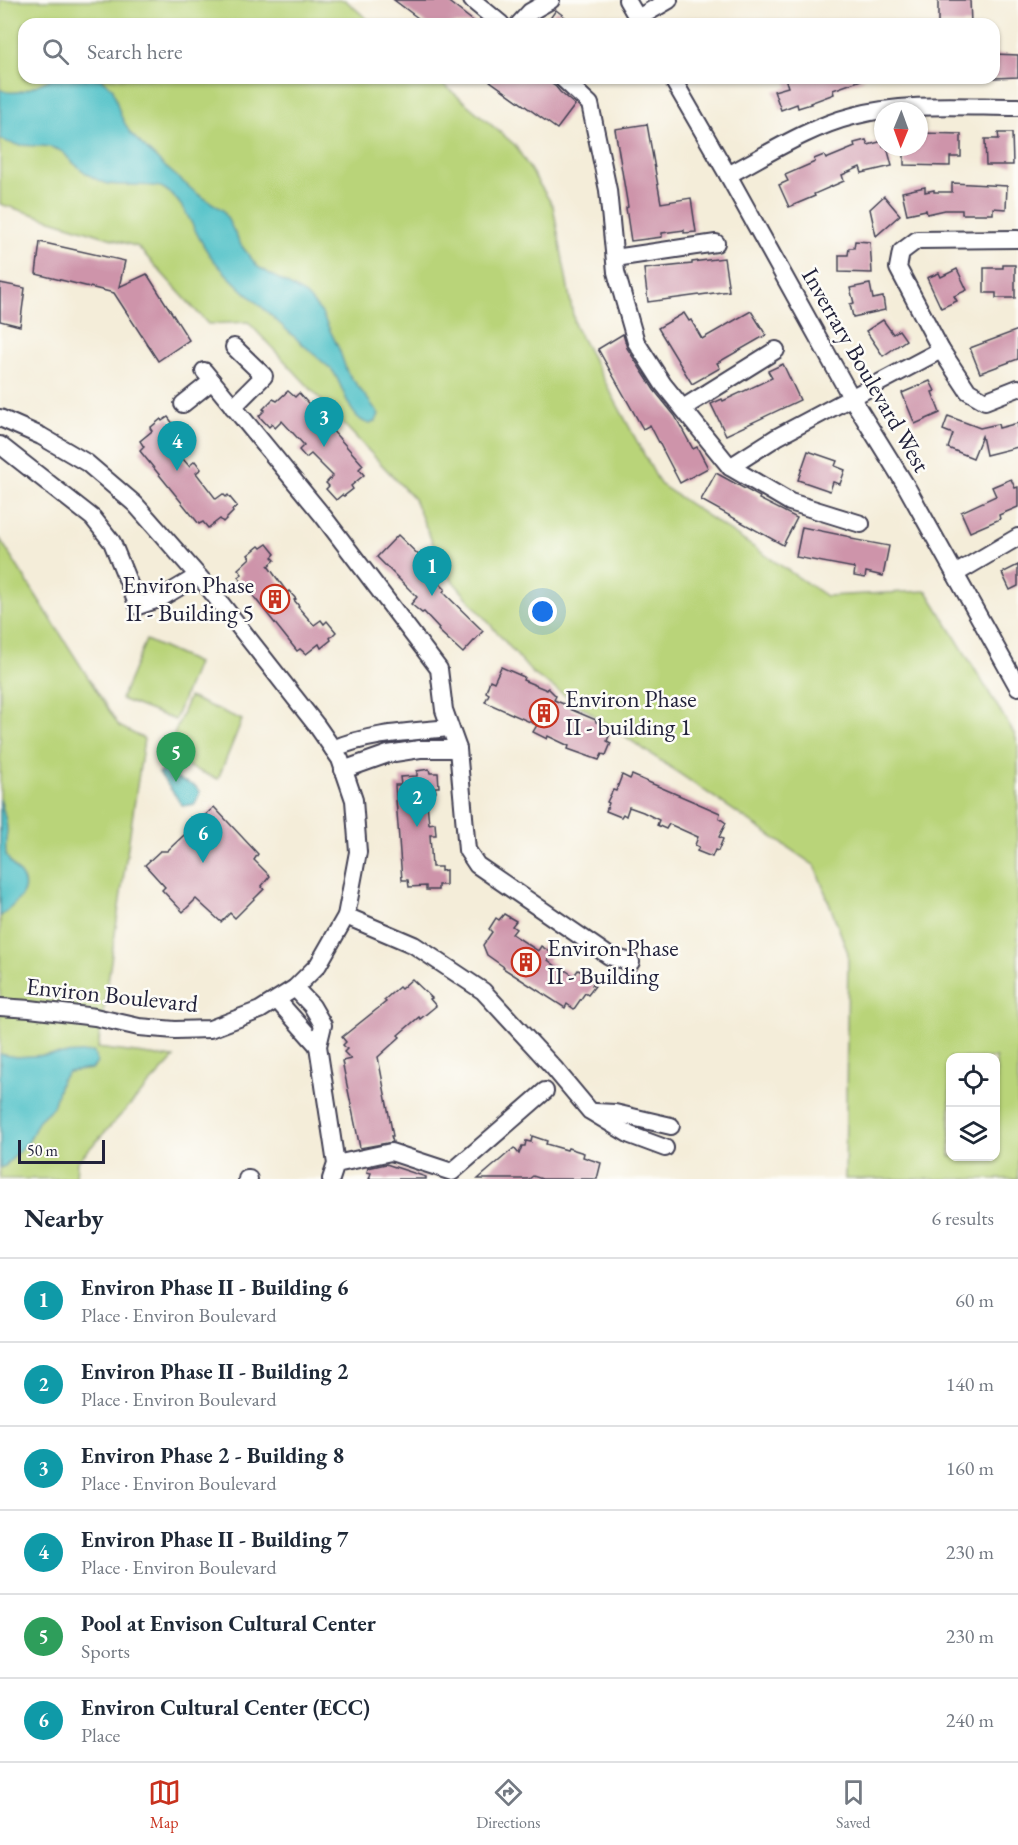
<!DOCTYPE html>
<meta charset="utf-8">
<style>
:root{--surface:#fff;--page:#f6f6f7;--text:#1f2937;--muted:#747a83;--line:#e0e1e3;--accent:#c8321e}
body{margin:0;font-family:"EB Garamond",serif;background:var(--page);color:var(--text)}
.controls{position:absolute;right:18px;bottom:18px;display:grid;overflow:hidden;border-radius:12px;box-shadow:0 2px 4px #0004}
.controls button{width:54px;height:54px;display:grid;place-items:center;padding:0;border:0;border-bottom:2px solid var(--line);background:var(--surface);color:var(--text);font:30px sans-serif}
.compass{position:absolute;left:874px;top:102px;width:54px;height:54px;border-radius:50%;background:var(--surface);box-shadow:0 2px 4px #0004;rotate:181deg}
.scale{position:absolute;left:18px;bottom:15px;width:87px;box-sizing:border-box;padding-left:6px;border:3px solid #22223b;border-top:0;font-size:16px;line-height:21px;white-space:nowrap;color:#22223b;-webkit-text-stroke:4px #fdfcf7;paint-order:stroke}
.you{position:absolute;left:543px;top:612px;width:21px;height:21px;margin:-15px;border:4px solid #fff;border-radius:50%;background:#1a73e8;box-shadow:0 0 0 9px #1a73e833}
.badge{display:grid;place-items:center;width:39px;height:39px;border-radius:50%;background:var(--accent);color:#fff;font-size:20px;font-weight:700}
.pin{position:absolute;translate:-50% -50px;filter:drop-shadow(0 2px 3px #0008)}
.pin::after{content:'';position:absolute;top:32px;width:21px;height:18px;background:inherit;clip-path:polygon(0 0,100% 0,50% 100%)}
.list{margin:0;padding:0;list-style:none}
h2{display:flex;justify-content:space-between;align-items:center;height:78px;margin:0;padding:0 24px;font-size:26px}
h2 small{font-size:20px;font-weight:400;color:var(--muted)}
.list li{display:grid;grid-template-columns:39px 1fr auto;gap:18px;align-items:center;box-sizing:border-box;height:84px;padding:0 24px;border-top:2px solid var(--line)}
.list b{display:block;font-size:22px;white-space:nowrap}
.list p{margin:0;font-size:20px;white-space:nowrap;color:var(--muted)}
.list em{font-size:20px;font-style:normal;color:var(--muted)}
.icon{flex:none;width:33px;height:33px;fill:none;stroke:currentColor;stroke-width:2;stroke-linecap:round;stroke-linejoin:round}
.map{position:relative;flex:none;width:1018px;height:1179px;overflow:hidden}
.search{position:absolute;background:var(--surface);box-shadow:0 2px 4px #0004;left:18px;right:18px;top:18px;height:66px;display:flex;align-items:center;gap:15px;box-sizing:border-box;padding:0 21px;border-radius:18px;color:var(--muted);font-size:22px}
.sheet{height:582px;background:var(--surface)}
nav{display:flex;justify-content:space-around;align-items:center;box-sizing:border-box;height:84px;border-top:2px solid var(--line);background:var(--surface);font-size:16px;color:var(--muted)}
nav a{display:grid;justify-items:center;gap:3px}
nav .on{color:var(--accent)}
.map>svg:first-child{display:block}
</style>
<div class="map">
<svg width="1018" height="1179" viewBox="0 0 1018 1179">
<rect width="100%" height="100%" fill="#fdfcf7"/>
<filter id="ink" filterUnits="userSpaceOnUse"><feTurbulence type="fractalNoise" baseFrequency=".0167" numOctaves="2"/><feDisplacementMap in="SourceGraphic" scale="12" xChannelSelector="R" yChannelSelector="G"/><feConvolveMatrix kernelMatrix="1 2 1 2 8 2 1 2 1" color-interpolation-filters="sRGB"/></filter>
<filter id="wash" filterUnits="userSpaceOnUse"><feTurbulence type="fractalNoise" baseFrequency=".008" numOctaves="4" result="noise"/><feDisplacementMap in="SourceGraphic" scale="24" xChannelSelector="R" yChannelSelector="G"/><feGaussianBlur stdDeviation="1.35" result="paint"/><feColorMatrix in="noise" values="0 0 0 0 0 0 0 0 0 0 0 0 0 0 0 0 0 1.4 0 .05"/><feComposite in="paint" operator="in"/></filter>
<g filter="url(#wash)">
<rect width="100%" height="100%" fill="#f4edd9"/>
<g fill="#b9d479" stroke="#6e7b5a" stroke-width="1.5" fill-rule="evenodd">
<path d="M0,0H345L373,24H24V78H436L515,145L553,206L575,326L660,484L826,596L927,591L1015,735L1018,745V1179H845L848,953L815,866L532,673L445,572L414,499L248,322L208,324L138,247L0,204ZM950,1058H996V1156H950Z"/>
<polygon points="0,539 119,726 144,739 98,1048 174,1058 77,1162 76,1179 0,1179"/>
<polygon points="146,640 197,663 175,720 121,699"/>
<polygon points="189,697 242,720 218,779 165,757"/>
</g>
<g fill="#55c3c9" stroke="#3c7282" stroke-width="1.5">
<path d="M53,78L101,79L113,89L120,114L130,133L161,163L196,193L223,210L241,245L258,267L306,295L321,312L339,349L347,372L379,414L376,421L370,424C348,420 344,385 332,370C309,350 286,330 264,309C246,293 227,277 212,258C194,236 188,203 163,188C157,184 121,186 109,184C95,181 81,170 70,160C67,157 65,153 61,151C41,140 21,152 0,138V89C15,99 38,84 53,78Z"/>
<polygon points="169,765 179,770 176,778 195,786 200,792 195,804 183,806 159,773"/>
<path d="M0,799C3,809 7,820 7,831C6,839 5,845 6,854C8,861 14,867 19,873C35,891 13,905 0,917Z"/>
<polygon points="94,1052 97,1063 92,1069 68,1072 61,1080 53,1107 39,1120 29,1141 5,1166 0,1168 0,1054 16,1057"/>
</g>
<g id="blocks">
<g fill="#ce94aa">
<polygon points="394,0 446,0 477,24 426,24"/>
<polygon points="938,0 970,0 971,24 938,24"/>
<polygon points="556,10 574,24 546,24"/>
<polygon points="994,54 1018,55 1018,77 994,78"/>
<polygon points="486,78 543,78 556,87 560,92 575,105 557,129"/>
<polygon points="785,78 863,78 864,79 833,90 834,94 810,103 811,104 798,108 797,104 781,110 774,91 788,87"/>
<polygon points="647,124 661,203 691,198 696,232 684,233 684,230 662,233 662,237 631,241 626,208 628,207 615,129"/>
<polygon points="919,133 961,134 961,157 950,157 950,166 904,165 904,147 919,147"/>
<polygon points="998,133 1012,133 1013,165 986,165 985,139 999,139"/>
<polygon points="866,140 868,145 883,141 883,147 887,147 892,166 862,173 860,167 842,175 844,181 814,194 815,196 789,207 779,185 788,181 785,175 815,162 814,159 824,155 826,159 855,147 854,143"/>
<polygon points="952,183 1007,186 1006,209 993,208 993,214 962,214 962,210 945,210 927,214 926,210 907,214 902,192 925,187 925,192 934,190 934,192 952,192"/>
<polygon points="884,196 900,215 876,236 870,209"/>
<polygon points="855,241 870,242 872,273 839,272 839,255 848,255 849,248 854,248"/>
<polygon points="40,242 125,261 119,287 147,274 189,340 158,361 114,293 36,274"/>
<polygon points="724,258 729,291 648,302 644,269 692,264 692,262"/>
<polygon points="1003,265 1015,265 1015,298 996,298 996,293 984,293 984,268 1003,268"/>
<polygon points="957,269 967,290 954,296 957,301 941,308 927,278 939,273 941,277"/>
<polygon points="0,283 25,288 20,326 0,321"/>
<polygon points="870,284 873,299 883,297 885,310 853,317 850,304 854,303 850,288"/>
<polygon points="751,311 766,335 717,363 720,368 692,384 658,328 684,313 689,321 691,320 702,339"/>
<polygon points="883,320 893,334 899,330 906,340 883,356 866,331"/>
<polygon points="1018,330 1018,359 980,373 970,348"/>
<polygon points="623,334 627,348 654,390 675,416 693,449 697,447 708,468 680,483 650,425 643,429 598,349"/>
<polygon points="783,364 800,400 726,435 711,404 722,399 723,401 772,378 768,371"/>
<polygon points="930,381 935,391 932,392 940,413 915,424 902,393"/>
<polygon points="288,391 295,397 299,393 363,465 359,469 364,475 351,486 353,489 344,496 342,495 336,500 326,489 329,486 326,483 333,476 311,454 306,458 299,450 304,445 282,421 275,428 272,424 269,427 259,416 265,410 263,409 273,399 277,401"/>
<polygon points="948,416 980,428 998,424 999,428 1018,423 1018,447 986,455 982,436 973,458 948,448 953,434 943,430"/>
<polygon points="168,417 177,429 174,431 176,434 170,440 178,451 177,452 189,466 195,461 201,469 196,473 216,499 223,494 226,497 228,495 237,506 232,510 233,512 223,522 220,519 208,528 203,522 199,524 140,451 144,447 140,441 152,431 150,428 161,419 162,421"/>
<polygon points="808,451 837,461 835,466 845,470 840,484 833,482 830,491 798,480"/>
<polygon points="716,473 760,497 759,499 797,518 783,545 701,500"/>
<polygon points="1011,479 1015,488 1018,487 1018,507 999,515 1000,519 970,532 961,512 996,496 992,487"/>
<polygon points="802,527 851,537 851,539 889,546 883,576 866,572 865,578 854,576 855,568 796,557"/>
<polygon points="398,535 443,579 439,583 445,589 443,592 483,631 463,653 438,630 439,628 424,612 422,613 411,604 417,597 377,557"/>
<polygon points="267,544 275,554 272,557 275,560 268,566 287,592 289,591 296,599 294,600 299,606 298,607 314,625 321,620 324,624 327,621 336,632 330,638 331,640 321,648 319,644 306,654 300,649 297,651 238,577 242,574 238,569 250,558 248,555 259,546 261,548"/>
<polygon points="1018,565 1018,586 1010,590 1002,573"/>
<polygon points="501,667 524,677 523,680 547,690 548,688 556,696 554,700 571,707 570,709 596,720 596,722 612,729 607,741 611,743 606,755 602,754 599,760 568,749 569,746 548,736 547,739 533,732 537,725 485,702 489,694 486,692 490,680 494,682"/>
<polygon points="429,769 430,773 438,773 439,787 435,787 436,792 426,792 429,824 435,823 436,835 430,835 432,867 441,867 441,871 446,870 446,885 438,885 438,890 426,890 426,886 409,887 408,880 402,880 395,785 401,785 400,777 417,776 417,771"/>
<polygon points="622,775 630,779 632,775 720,813 719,818 726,823 719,837 723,839 718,851 715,850 712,857 697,851 699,847 695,845 698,837 669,824 666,829 657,825 659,820 643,812 629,807 626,816 623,814 621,817 606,811 609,803 607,802 613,790 616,791"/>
<polygon points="214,807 258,854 254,860 270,876 261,887 264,889 235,918 230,913 221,922 196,899 183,912 162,890 165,887 145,865 160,851 167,851"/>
<polygon points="504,914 516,921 512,926 516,929 512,934 538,951 541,946 552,953 548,960 561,970 562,968 574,976 578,970 582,972 584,969 596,978 592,985 595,986 588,995 585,993 574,1009 567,1004 565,1008 503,968 504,967 487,955 483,945 492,932 489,929 496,918 499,920"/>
<polygon points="412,979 432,998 430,999 436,1006 420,1019 419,1017 398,1035 400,1037 378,1057 393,1136 391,1136 393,1142 360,1148 342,1061 351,1059 344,1052 347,1049 343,1045 346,1042 342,1037 386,1002 384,1000 399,987 401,989"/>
<polygon points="532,1136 547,1141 546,1144 567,1150 568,1148 584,1153 583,1157 601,1163 597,1179 542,1179 533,1176 529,1179 478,1179 514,1148 519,1154 522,1146 525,1146 526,1141 531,1142"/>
<polygon points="386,1164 426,1177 426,1179 369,1179 371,1173 367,1172 368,1168"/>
</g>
</g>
</g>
<g filter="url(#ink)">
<use href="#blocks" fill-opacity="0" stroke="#424053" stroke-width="1.5"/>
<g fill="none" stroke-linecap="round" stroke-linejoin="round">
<g stroke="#424053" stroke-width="20">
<g id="minor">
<polyline points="472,0 501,24"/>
<polyline points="627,0 641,24"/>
<polyline points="638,18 669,0"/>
<polyline points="519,24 530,12 551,0"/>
<polyline points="562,78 590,104 608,190 616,272 636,342 663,384 730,467 790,502 861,524"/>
<polyline points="672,78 728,175 851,397 905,484 1018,687"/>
<path d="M728,175C768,154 809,127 853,116C906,102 963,107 1018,107"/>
<polyline points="1018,239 917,240 901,252 898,268 941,350 968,391 985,401 1018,388"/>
<polyline points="615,258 716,243"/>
<polyline points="204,371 323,516 439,669 444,710 458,749 467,850 477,865 609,956 631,962"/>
<polyline points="183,404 212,381"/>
<polyline points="233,407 264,376 234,347"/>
<polyline points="683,408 776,350"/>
<polyline points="0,418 41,436 87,463 135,504 208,587 317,726 340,759 354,800 358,852 346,916 318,965 295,988 260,1010 210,1029 175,1030 139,1027 95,1017 30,1009 0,1007"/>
<polyline points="0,445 93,518 112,542 138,606 159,599 198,576"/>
<polyline points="730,467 777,437 941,350"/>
<polyline points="955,574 1018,537"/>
<path d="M333,749C370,733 410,732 450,728"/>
<polyline points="343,770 388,754 420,749 458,749"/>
<polyline points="346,916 414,945 483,991 554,1068 590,1111 630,1135 665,1148"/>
<polyline points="295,988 312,1006 323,1025 318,1046 336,1164 331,1179"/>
<polyline points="277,1000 318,1046"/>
<polyline points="595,1112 615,1113 671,1126"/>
<polyline points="336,1164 391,1152 452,1172 545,1091"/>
<polyline points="247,1179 249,1179"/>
</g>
</g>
<use href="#minor" stroke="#fff" stroke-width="16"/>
</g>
</g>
<defs>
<g id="building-ring" transform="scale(1.5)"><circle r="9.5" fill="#fdfcf7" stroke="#c8321e" stroke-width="1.5"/><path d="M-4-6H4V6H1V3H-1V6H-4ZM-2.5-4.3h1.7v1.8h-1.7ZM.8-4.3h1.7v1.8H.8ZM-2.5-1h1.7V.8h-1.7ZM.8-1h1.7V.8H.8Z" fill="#c8321e"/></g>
</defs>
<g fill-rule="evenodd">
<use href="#building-ring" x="275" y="599"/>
<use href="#building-ring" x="544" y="713"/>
<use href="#building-ring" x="526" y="962"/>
</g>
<g text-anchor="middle" stroke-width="5" stroke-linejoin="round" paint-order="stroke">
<g font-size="24" fill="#22223b" stroke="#fdfcf7">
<text transform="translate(866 370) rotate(60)" y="8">Inverrary Boulevard West</text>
<text transform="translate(112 995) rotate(6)" y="8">Environ Boulevard</text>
</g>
<g font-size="24" fill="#22223b" stroke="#fdfcf7" text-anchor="start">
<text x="254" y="593" text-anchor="end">Environ Phase<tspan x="254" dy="28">II - Building 5</tspan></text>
<text x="565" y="707">Environ Phase<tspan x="565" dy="28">II - building 1</tspan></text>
<text x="547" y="956">Environ Phase<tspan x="547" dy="28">II - Building</tspan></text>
</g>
</g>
</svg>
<div class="controls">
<button><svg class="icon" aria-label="locate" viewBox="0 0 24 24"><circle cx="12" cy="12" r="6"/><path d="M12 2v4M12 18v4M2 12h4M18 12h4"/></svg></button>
<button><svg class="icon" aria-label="layers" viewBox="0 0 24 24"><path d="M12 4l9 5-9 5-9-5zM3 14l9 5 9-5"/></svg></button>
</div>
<svg class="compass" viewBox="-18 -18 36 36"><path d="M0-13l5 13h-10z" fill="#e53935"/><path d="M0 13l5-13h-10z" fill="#747a83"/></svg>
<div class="scale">50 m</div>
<div class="you"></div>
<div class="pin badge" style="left:432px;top:596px;background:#0f9aa8">1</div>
<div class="pin badge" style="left:417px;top:827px;background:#0f9aa8">2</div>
<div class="pin badge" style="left:324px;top:447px;background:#0f9aa8">3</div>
<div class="pin badge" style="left:177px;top:471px;background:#0f9aa8">4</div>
<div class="pin badge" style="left:176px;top:782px;background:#2e9e5b">5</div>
<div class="pin badge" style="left:203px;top:863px;background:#0f9aa8">6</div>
<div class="search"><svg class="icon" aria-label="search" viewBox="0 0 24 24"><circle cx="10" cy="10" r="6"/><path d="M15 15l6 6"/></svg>Search here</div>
</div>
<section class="sheet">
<h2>Nearby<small>6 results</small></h2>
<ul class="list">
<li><span class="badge" style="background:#0f9aa8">1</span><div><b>Environ Phase II - Building 6</b><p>Place · Environ Boulevard</p></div><em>60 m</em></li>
<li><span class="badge" style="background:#0f9aa8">2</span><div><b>Environ Phase II - Building 2</b><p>Place · Environ Boulevard</p></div><em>140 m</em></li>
<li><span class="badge" style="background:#0f9aa8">3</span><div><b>Environ Phase 2 - Building 8</b><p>Place · Environ Boulevard</p></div><em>160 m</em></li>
<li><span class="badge" style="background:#0f9aa8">4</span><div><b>Environ Phase II - Building 7</b><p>Place · Environ Boulevard</p></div><em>230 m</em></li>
<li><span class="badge" style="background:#2e9e5b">5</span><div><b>Pool at Envison Cultural Center</b><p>Sports</p></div><em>230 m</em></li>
<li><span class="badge" style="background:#0f9aa8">6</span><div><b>Environ Cultural Center (ECC)</b><p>Place</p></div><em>240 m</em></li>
</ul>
</section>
<nav>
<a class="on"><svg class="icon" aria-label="map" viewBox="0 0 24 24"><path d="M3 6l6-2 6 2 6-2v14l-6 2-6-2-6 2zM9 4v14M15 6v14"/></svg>Map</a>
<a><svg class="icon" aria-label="directions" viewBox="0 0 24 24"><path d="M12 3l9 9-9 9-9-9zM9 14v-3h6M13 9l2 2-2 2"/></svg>Directions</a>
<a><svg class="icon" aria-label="saved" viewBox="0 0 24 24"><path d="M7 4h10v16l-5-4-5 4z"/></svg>Saved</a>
</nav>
